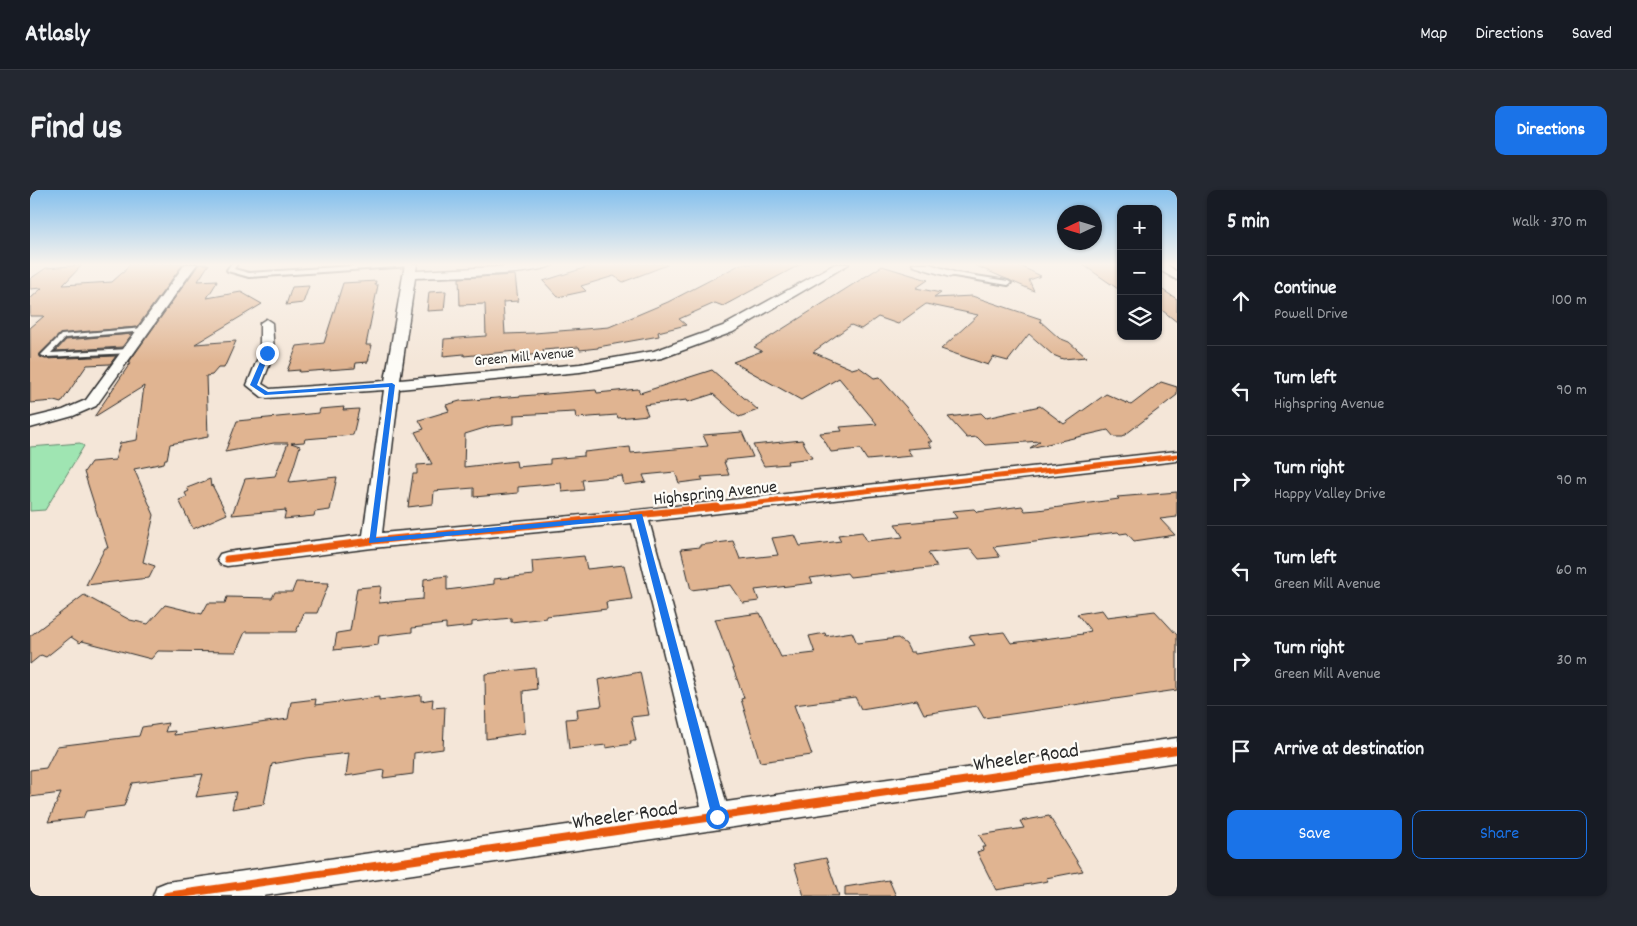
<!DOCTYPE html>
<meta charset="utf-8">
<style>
:root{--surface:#171b24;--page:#242831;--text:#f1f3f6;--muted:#9ea1a6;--line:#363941;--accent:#1a73e8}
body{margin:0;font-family:Dekko,sans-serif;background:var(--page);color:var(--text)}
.controls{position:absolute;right:15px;top:15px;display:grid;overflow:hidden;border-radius:10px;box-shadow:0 1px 4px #0004}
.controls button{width:45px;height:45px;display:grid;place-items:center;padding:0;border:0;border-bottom:1px solid var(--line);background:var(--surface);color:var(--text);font:25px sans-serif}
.compass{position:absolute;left:1027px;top:15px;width:45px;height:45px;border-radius:50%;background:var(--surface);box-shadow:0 1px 4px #0004;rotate:266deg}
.stop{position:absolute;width:15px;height:15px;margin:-11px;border:4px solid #1a73e8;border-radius:50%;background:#fff}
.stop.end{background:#1a73e8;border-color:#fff;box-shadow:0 1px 5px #0008}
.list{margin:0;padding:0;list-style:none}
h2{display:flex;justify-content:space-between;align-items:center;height:65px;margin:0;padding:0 20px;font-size:21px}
h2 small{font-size:16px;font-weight:400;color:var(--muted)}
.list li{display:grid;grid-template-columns:32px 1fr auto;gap:15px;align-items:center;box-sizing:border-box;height:90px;padding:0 20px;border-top:1px solid var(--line)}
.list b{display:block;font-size:19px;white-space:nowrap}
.list p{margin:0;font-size:16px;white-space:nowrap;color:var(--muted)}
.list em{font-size:16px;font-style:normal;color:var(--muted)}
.actions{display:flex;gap:10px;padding:15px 20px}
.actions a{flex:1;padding:11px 0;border:1px solid var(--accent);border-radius:10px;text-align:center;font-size:18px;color:var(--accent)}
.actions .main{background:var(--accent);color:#fff}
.icon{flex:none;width:28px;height:28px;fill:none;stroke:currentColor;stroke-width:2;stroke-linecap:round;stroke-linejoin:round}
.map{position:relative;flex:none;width:1147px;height:706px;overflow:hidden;border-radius:10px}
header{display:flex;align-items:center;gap:30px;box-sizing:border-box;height:70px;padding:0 25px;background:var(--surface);border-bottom:1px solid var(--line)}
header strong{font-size:24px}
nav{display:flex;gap:28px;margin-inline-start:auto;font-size:18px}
.intro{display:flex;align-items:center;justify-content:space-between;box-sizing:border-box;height:120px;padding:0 30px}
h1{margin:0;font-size:35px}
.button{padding:12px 22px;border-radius:10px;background:var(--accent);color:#fff;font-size:18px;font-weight:700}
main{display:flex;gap:30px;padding:0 30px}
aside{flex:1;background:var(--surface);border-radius:10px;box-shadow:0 1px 4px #0004}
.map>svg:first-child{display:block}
</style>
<header>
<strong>Atlasly</strong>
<nav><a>Map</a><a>Directions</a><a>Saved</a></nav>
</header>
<div class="intro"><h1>Find us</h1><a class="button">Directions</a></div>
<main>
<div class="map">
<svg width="1147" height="706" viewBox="0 0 1147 706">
<rect width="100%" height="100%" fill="#f4e6d8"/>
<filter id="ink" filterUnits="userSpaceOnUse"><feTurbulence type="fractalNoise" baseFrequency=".02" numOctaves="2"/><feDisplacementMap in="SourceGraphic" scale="10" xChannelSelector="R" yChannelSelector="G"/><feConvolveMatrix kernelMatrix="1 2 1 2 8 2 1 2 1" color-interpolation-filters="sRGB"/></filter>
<g filter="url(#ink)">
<polygon fill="#9fe5b2" stroke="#65886e" points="50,253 54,256 15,320 0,321 0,257"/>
<g fill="#e0b491" stroke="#2b2b2b">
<polygon points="99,74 153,74 107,137 30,144 10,164 10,167 15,169 86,166 80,174 57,175 31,213 24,211 0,213 0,138 14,126 0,126 0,109 12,98 0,99 0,89 16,78 52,75 33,95 82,92 92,83 94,82"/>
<polygon points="169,74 179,74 168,91 187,90 186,92 187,92 177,108 211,102 232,114 165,154 206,151 194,178 188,178 182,185 176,186 178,247 140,254 137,269 135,269 134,273 104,279 124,325 113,372 125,376 119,388 56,395 75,358 78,358 54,282 61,272 85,270 90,253 107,250 114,196 64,227 101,172 99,172"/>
<polygon points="567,74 637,74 637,75 593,92 584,86 551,96 556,101 528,107 513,91"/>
<polygon points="711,74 771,74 693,116 685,113 649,129 656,135 628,142 629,146 568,157 568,158 550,160 549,157 513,160 514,164 487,166 486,161 434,166 434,164 413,166 414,149 456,146 455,114 430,115 429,88 485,85 488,111 473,112 475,144 504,143 579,137 638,112"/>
<polygon points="942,74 986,74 1011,86 999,90 1004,101"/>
<polygon points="1052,74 1091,74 1091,101"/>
<polygon points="852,76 898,90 886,98 911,103 904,108 942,106 1011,129 1010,131 1029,148 1039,152 1056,167 1033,169 1023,165 999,144 978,171 963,167 958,175 911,159 948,125 896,114 868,134 848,127 831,139 821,135 783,162 822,179 829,177 844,188 849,187 876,217 902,252 898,252 902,257 877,259 882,266 837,270 830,259 801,262 790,243 812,241 810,237 847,234 809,188 771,210 703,172 732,161 724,157"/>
<polygon points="346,91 345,95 348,95 336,155 342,155 338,172 326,173 325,178 269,182 270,180 257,181 267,156 294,153 313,93"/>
<polygon points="279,96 273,113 256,115 262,97"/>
<polygon points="1128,97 1147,109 1147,132 1128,117"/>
<polygon points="416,101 414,120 397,121 399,102"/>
<polygon points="102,144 92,157 26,161 36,150"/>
<polygon points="682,180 728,220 709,227 683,204 658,212 657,210 614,215 618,225 588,228 587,225 546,228 545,222 484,225 484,234 461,236 435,244 434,277 486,271 487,277 520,274 520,269 554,266 554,262 600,257 601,263 678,256 673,245 712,242 723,267 695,270 696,272 694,272 699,285 671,287 673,290 649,293 645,282 613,285 616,292 594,295 592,286 552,290 554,300 532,302 531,293 488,297 488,303 444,307 444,298 404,301 403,314 378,317 383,284 387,284 387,275 402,274 385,242 394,239 389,230 419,221 416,215 430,211 566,200 567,203 608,199 610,203"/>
<polygon points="1131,192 1147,197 1147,205 1092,247 1084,247 1078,240 1000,258 1010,251 955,255 947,247 937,248 918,227 951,223 956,228 1010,216 1034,234 1076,204 1101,215"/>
<polygon points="314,217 313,220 329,219 323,245 275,249 274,252 261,253 270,256 259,292 307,287 300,320 285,322 284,326 254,329 256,320 202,325 215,289 245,286 258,253 244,253 195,262 207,231 289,223 290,219"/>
<polygon points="772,250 782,268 757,271 758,274 734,276 723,255"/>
<polygon points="180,289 181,297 182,295 197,324 163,339 149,310 157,307 155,303 159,301 157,298"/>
<polygon points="1147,302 1147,327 1130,329 1145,345 1104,351 1097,343 1090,344 1088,342 963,357 970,367 949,369 941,359 898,363 907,377 820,387 817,383 780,388 783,393 725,400 729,411 713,413 701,395 661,400 651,359 670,357 670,355 703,351 710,369 748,365 742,348 765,345 770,356 811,351 808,345 832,342 837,351 873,347 865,334 927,328 922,321 944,319 947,322 992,316 995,321 1008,320 1089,309 1087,307"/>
<polygon points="554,366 557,379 594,375 602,409 576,412 577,419 516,426 516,428 481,432 481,428 442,432 442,436 416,439 416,434 382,438 382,442 349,446 348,455 304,460 307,443 320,441 327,398 351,396 349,413 393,409 394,389 417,386 417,400 464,394 464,389 503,385 502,371"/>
<polygon points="266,392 299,393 287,423 274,423 266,442 215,442 206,462 128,461 121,469 52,451 50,453 41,447 16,467 11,465 0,474 0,446 54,405 100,430 118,434 135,415 172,424 178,413 195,413 197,407 242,408 245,402 262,402"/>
<polygon points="1072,420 1077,427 1125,421 1147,445 1147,500 954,528 947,516 894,524 887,510 831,519 825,507 764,515 782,565 730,572 711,509 714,508 685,429 730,423 751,467 785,463 779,446 795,443 796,446 822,442 827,453 868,448 876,454 880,462 884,462 885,464 945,455 939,446 974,442 981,453 1053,444 1052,443 1061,441 1047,424"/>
<polygon points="505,478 507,499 493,501 495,543 456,549 455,484"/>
<polygon points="610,482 619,525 601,527 606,551 600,551 601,554 576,558 576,555 539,559 536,529 548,528 547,519 572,516 568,490"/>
<polygon points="391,505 391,511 403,509 402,518 415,517 413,559 384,563 383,584 353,588 354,580 316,586 319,563 276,568 242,574 234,614 202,619 206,602 166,607 173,584 102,593 94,616 56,621 53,628 18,632 31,603 0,607 0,580 16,578 27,556 109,546 112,537 138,533 135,542 145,541 144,545 258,529 261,512 286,509 285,515 349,507 349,510"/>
<polygon points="1019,626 1053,681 1016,688 1018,691 966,700 947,662 953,660 952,657 956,657 949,645 994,638 990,631"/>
<polygon points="796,668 809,706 774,706 764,674"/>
<polygon points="859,690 866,706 815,706 815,697"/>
</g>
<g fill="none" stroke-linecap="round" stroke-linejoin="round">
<g stroke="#2b2b2b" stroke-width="4">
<g id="service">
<polygon points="201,74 207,74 204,79 219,83 351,74 382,74 379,76 219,87 198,81 197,80"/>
<polygon points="920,82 978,91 981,93 978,95 918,85 918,83"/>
<polygon points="114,138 117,140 116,141 35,148 21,163 99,159 102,159 102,163 15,167 11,165 31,145"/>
</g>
</g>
<g stroke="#2b2b2b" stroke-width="3">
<g id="minor">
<polygon points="155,74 167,74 66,216 43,226 0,238 0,228 33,220 56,210"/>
<path d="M375,74H387L386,81L524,74C511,86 407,87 385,88L370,190L550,174L624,161L693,136L805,74H819L703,142L632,168L550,182L369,199L352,343L609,320L1147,261V271L619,331L696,612L1147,548V572L233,706H123L127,696L137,692L671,616L602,333L342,358L197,376L190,374L187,369L190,364L197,362L333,345L354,200L237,208L232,207L217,195L230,163V133L236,129L242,133L244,163L232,194L240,199L355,191Z"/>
<polygon points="882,74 900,74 924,82 926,84 920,87 884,76"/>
<polygon points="1128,74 1136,74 1147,82 1147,90 1128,79"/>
</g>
</g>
<use href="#service" fill="#fdfcf7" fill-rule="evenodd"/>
<use href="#minor" fill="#fdfcf7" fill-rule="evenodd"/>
<g stroke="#fdfcf7" stroke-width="8">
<polyline id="cycleway-far2" points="675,319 1147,266"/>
</g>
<g stroke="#fdfcf7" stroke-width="10">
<polyline id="cycleway-far1" points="197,369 342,351 687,317"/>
</g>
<g stroke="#fdfcf7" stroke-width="11">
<polyline id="cycleway" points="137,706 1147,560"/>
</g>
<use href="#cycleway-far2" stroke="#e8590c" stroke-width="5"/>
<use href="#cycleway-far1" stroke="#e8590c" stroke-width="7"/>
<use href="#cycleway" stroke="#e8590c" stroke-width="8"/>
</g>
</g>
<linearGradient id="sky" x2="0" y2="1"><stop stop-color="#85c0ed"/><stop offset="0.43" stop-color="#faf4ed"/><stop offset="1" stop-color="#faf4ed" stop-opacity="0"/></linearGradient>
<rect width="1147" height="173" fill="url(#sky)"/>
<polygon fill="#1a73e8" points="237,162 240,163 227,195 238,202 362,193 365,195 346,348 612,324 693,627 691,631 687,633 683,631 682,627 606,329 339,353 359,197 235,205 220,195 234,163"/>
<g text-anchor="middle" stroke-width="4.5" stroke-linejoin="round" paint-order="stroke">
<g font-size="15" fill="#2b2b2b" stroke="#fdfcf7">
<text transform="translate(494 166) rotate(-5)" y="5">Green Mill Avenue</text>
</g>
<g font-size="18" fill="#2b2b2b" stroke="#fdfcf7">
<text transform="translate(685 302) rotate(-6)" y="6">Highspring Avenue</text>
</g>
<g font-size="21" fill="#2b2b2b" stroke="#fdfcf7">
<text transform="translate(996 566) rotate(-8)" y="7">Wheeler Road</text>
<text transform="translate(595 624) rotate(-8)" y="7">Wheeler Road</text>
</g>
</g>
</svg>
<div class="controls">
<button>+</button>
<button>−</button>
<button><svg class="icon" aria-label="layers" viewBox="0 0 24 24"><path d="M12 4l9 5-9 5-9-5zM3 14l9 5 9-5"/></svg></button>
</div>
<svg class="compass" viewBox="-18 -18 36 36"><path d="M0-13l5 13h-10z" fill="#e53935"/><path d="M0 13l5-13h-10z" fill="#9ea1a6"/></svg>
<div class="stop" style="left:687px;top:627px"></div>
<div class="stop end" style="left:237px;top:163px"></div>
</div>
<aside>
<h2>5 min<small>Walk · 370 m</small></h2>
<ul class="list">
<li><svg class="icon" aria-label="ahead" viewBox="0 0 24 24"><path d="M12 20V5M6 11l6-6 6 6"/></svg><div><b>Continue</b><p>Powell Drive</p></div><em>100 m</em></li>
<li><svg class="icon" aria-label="left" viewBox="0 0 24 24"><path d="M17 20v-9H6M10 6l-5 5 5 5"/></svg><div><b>Turn left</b><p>Highspring Avenue</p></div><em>90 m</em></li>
<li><svg class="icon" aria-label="right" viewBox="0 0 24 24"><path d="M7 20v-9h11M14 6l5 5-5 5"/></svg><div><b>Turn right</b><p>Happy Valley Drive</p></div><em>90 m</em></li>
<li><svg class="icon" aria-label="left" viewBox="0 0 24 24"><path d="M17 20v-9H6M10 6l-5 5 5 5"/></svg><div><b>Turn left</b><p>Green Mill Avenue</p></div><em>60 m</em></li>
<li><svg class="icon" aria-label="right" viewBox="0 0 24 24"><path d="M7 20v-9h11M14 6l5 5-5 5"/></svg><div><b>Turn right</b><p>Green Mill Avenue</p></div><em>30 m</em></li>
<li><svg class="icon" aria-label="arrive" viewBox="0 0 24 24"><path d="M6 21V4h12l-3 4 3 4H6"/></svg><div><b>Arrive at destination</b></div></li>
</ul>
<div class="actions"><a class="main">Save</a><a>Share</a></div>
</aside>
</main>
